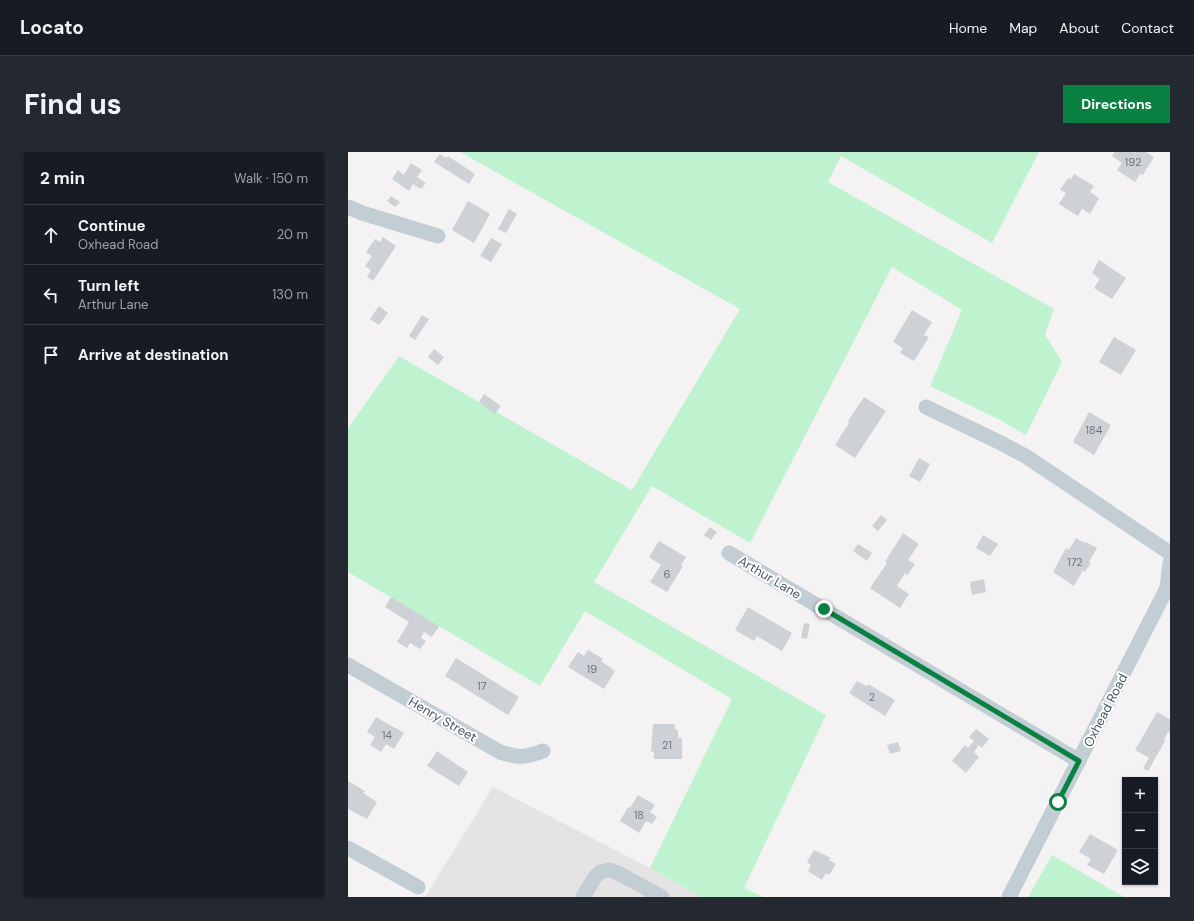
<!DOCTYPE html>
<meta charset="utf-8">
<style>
:root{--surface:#171b24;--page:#242831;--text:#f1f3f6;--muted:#9ea1a6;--line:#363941;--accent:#0b8043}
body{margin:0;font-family:"DM Sans",sans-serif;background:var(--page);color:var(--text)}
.controls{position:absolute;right:12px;bottom:12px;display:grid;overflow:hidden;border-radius:0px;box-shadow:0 1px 3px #0004}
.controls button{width:36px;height:36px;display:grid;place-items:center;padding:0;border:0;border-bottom:1px solid var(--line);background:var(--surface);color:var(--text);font:20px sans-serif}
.stop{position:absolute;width:12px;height:12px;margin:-9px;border:3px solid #0b8043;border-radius:50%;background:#fff}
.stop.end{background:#0b8043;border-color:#fff;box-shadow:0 1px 4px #0008}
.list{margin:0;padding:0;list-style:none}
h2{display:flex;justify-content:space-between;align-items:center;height:52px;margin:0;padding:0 16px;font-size:17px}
h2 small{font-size:13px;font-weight:400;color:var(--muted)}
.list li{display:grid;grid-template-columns:26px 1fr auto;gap:12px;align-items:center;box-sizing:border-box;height:60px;padding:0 16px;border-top:1px solid var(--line)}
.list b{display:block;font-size:15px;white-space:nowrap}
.list p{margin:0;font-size:13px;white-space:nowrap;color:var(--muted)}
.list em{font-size:13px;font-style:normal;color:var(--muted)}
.icon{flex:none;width:22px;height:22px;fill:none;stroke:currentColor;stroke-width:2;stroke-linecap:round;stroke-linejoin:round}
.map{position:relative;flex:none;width:822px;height:745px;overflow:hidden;border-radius:0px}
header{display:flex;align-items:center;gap:24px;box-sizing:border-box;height:56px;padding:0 20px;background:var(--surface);border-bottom:1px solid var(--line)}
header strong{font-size:19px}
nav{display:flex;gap:22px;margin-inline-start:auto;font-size:14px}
.intro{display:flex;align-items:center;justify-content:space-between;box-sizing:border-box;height:96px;padding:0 24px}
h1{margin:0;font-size:28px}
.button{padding:10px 18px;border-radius:0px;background:var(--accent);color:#fff;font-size:14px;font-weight:700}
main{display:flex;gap:24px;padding:0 24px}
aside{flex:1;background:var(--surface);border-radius:0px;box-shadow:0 1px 3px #0004}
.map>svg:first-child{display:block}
</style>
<header>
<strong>Locato</strong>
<nav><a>Home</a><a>Map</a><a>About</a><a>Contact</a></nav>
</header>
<div class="intro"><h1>Find us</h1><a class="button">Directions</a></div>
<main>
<aside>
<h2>2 min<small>Walk · 150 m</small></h2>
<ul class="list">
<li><svg class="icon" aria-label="ahead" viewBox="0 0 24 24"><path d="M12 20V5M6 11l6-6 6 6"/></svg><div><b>Continue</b><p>Oxhead Road</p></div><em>20 m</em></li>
<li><svg class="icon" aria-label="left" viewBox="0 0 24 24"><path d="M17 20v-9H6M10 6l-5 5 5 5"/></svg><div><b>Turn left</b><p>Arthur Lane</p></div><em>130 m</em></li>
<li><svg class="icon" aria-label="arrive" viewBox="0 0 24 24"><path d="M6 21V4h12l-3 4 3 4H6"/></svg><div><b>Arrive at destination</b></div></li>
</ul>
</aside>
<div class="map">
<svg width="822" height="745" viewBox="0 0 822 745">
<rect width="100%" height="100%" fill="#f4f2f2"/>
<polygon fill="#e5e3e4" points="145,635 302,716 353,745 77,745"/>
<g fill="#bff3d0">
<polygon points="112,0 691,0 644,91 493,4 480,30 706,157 697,182 714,210 678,283 652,268 582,234 614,158 544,115 402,391 304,334 246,430 478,563 396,736 415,745 353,745 302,716 384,547 237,459 192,534 0,420 0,276 51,204 284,338 392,157"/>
<polygon points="704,703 776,745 680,745"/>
</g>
<g fill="#ced2d7">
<polygon points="767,0 785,0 787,1 788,0 798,0 806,5 795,23 792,22 787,30 769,18 774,11 764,4"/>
<polygon points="92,2 98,6 100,4 127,22 121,32 86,10"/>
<polygon points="63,11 74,18 69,25 78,31 73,37 65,32 61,39 44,27 50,18 56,23"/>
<polygon points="726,22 746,34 742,40 751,46 742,62 734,57 730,64 711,52 718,41 712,38 720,26 723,27"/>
<polygon points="43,44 52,50 47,55 39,49"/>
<polygon points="120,49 142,62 126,91 104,78"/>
<polygon points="161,57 169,62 158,81 150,77"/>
<polygon points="35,85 48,94 25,129 19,125 23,118 17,114 24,104 18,100 27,87 32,90"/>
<polygon points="143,86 154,92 143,110 132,104"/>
<polygon points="751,108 778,126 764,147 746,136 752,127 744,121"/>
<polygon points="31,154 40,161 31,173 22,167"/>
<polygon points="564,158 584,170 576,183 581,185 566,209 552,201 555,196 545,190"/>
<polygon points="74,163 81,167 67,188 61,184"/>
<polygon points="766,185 788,198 773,223 751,210"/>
<polygon points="86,197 96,205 90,213 80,205"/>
<polygon points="136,242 153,254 147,262 131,250"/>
<polygon points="516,245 538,259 507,306 487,293 501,271 500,269"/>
<polygon points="741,260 763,273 746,303 725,290"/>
<polygon points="571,306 582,312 572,330 561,324"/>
<polygon points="533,363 539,368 530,379 524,374"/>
<polygon points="362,375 369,380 363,388 356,383"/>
<polygon points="555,381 571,392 560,408 567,412 559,424 557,421 549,434 561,442 552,456 522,436 539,411 537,410"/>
<polygon points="635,383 650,392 642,404 628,396"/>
<polygon points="728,386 737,391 738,390 749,396 741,410 743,411 737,420 735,418 726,434 705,420 718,396 721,398"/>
<polygon points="311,389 338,405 333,413 335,414 319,440 302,430 313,413 301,405"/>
<polygon points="510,392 524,401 519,409 505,399"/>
<polygon points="636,427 638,440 624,443 622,430"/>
<polygon points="43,445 91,474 84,485 76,480 73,486 78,489 72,497 62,491 59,496 49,490 61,470 37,455"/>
<polygon points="400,455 444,481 434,499 409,484 406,489 387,478"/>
<polygon points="456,471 462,472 459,487 453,486"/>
<polygon points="240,498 255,507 253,509 267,519 256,537 220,515 230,500 236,504"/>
<polygon points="108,506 171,545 160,563 97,524"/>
<polygon points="509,529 519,534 520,532 547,548 537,564 501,541"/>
<polygon points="809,560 822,567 822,581 820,580 816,588 817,589 800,619 795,616 801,606 787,598"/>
<polygon points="28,565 56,581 46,597 38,592 33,600 22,593 27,585 19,580"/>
<polygon points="305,572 326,572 328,578 330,578 330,586 334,586 334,607 306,607 306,599 303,600"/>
<polygon points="628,577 641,587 634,596 631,593 626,600 631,605 618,621 604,609 617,593 620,596 626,589 621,585"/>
<polygon points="550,590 553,599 542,602 539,593"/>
<polygon points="89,599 120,620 111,634 79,614"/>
<polygon points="0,629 17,639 15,641 29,650 19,667 0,657"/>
<polygon points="290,643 307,653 302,660 309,665 304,672 298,669 291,681 272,669 280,655 282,656"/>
<polygon points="742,682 770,698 756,722 739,713 743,707 731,700"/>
<polygon points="466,698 483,706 481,708 488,712 481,723 478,721 474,728 460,719 463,713 459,710"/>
</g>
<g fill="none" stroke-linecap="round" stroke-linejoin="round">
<g stroke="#c2cdd4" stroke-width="15">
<polyline points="0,55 14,61 90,84"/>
<polyline points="578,255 653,291 679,305 822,401"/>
<polyline points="381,401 731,609"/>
<path d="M0,513L152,600C171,606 176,606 195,599"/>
<polyline points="0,696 70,735"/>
<polyline points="235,745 247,725 252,720 261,718 270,721 314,745"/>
<polyline points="661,745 819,436 822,411"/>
</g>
</g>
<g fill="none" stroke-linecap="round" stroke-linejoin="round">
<polyline stroke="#0b8043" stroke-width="5" points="476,457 731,609 710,650"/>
</g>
<g text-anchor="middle" stroke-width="4" stroke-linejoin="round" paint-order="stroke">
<g font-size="11" fill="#6a767e">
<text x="785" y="14">192</text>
<text x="746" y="282">184</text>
<text x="727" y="414">172</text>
<text x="319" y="426">6</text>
<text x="244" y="521">19</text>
<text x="134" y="538">17</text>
<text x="524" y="549">2</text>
<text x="39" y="587">14</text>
<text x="319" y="597">21</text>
<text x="291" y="667">18</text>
</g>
<g font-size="13" fill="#485761" stroke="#fff">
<text transform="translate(422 425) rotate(31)" y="5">Arthur Lane</text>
<text transform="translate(757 558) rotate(-63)" y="5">Oxhead Road</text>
<text transform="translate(95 567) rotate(30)" y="5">Henry Street</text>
</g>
</g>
</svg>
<div class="controls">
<button>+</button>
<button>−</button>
<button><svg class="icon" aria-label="layers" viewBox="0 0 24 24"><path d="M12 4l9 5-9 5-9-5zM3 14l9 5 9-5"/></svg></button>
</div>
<div class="stop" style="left:710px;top:650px"></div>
<div class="stop end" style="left:476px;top:457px"></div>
</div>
</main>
